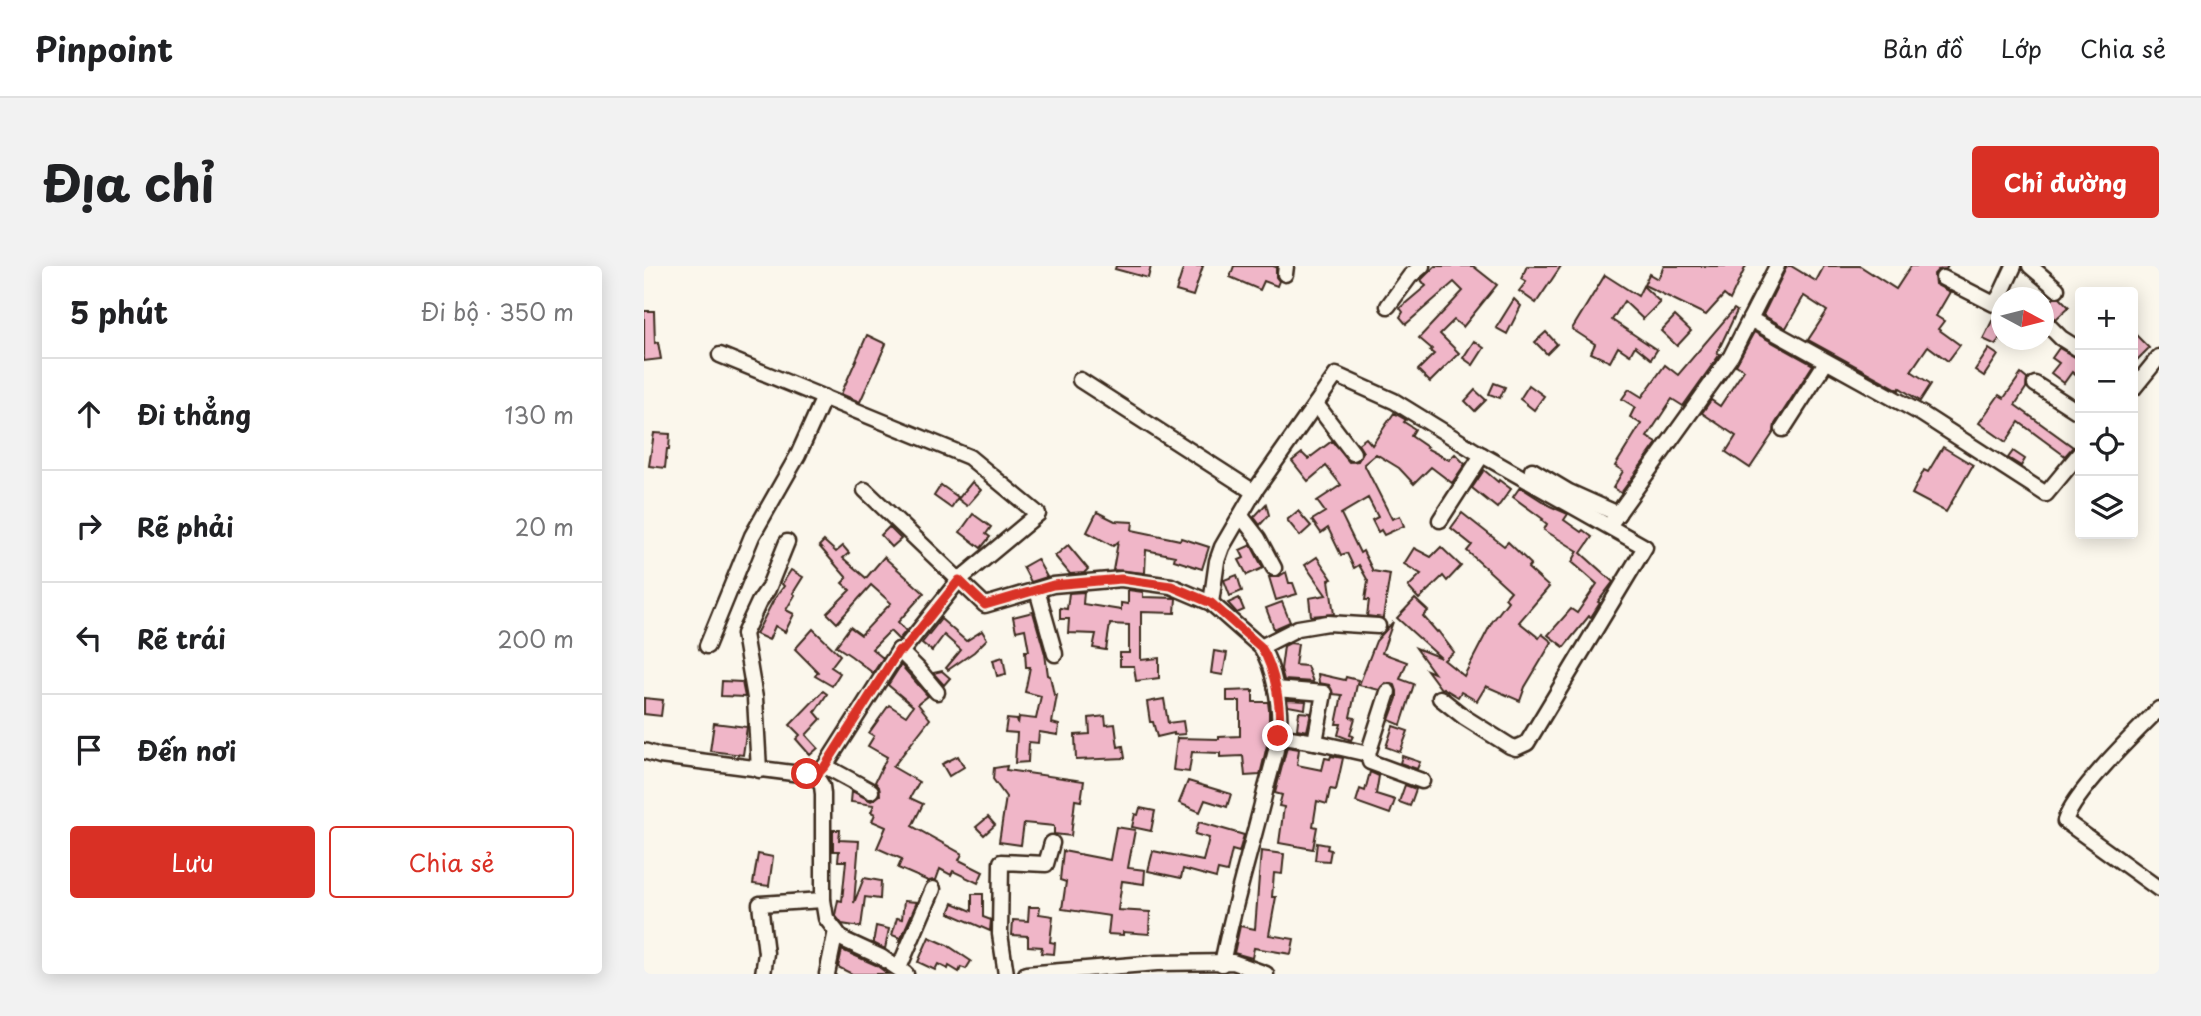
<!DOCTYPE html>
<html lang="vi">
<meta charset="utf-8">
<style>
:root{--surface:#fff;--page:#f2f2f2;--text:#202124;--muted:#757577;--line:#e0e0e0;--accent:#d93025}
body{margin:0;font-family:"Playpen Sans",sans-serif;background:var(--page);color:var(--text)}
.controls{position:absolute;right:21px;top:21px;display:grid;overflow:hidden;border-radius:7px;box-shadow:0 4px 18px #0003}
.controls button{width:63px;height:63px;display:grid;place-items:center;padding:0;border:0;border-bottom:2px solid var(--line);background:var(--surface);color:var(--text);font:35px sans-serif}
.compass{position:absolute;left:1347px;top:21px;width:63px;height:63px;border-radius:50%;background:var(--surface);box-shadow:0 4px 18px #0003;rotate:97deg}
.stop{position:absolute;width:21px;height:21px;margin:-16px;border:5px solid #d93025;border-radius:50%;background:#fff}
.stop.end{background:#d93025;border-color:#fff;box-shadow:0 2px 7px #0008}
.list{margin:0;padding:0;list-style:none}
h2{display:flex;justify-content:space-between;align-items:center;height:91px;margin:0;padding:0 28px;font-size:30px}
h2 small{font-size:23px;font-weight:400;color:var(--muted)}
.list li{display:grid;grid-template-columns:46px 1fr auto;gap:21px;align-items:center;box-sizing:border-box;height:112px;padding:0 28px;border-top:2px solid var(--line)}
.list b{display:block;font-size:26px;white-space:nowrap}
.list em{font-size:23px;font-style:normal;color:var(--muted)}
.actions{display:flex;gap:14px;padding:21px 28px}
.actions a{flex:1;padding:16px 0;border:2px solid var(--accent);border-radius:7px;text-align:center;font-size:24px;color:var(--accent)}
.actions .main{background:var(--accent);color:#fff}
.icon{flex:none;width:38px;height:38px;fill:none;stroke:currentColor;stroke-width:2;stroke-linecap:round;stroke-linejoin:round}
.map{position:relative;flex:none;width:1515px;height:708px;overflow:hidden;border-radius:7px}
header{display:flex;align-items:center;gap:42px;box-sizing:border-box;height:98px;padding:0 35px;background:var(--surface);border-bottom:2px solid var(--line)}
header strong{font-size:33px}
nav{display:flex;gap:38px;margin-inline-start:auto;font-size:24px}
.intro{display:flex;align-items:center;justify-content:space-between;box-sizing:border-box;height:168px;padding:0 42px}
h1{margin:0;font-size:49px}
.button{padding:18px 32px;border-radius:7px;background:var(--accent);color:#fff;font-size:24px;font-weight:700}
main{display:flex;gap:42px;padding:0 42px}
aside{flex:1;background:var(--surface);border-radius:7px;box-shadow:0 4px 18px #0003}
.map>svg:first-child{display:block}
</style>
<header>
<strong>Pinpoint</strong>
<nav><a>Bản đồ</a><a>Lớp</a><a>Chia sẻ</a></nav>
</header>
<div class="intro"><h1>Địa chỉ</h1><a class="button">Chỉ đường</a></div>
<main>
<aside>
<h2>5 phút<small>Đi bộ · 350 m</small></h2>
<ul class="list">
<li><svg class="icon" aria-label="ahead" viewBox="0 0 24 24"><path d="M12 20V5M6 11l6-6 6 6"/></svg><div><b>Đi thẳng</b></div><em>130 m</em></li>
<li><svg class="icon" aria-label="right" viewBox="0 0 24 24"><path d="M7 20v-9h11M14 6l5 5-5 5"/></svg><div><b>Rẽ phải</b></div><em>20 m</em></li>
<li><svg class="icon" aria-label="left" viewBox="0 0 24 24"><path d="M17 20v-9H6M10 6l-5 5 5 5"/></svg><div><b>Rẽ trái</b></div><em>200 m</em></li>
<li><svg class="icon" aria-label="arrive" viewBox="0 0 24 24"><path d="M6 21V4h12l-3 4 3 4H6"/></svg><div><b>Đến nơi</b></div></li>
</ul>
<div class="actions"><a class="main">Lưu</a><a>Chia sẻ</a></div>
</aside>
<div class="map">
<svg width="1515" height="708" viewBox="0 0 1515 708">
<rect width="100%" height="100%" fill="#fbf7ec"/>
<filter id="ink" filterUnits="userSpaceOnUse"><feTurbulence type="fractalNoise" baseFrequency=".0143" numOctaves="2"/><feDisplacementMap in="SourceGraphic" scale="14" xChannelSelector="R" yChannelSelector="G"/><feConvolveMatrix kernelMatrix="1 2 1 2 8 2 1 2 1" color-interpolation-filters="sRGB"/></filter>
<g filter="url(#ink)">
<g fill="#f0b6c8" stroke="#3b2a1e" stroke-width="2">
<polygon points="472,0 507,0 504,12 471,3"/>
<polygon points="540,0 559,0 549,30 532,25"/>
<polygon points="590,0 629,0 632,1 632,11 635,15 633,20 620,15 616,24 586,11"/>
<polygon points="791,0 829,0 853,19 819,61 810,54 796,68 815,87 786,116 774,104 790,88 786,85 788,83 775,72 819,25 810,16 762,58 756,51 759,46 756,42 782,20 777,14"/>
<polygon points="883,0 917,0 892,37 875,25 882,16 877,13"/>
<polygon points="1020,0 1102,0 1086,34 1080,29 1062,49 1000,19 1005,8 1014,13"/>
<polygon points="1143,0 1147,0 1172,15 1180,0 1216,0 1252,23 1267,0 1304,0 1302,3 1294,4 1290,8 1291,18 1306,26 1292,50 1300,55 1294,63 1316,79 1304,95 1284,80 1267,105 1287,118 1276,135 1256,122 1255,124 1164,74 1183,45 1160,30 1142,62 1119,49"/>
<polygon points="961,9 994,30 999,20 1016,36 999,53 980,35 968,54 1013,84 1007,93 991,80 986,89 974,81 966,96 947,87 951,78 928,63"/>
<polygon points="1410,32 1416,32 1425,41 1412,53 1406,48 1399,46 1399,42"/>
<polygon points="870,33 877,40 863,68 852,62"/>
<polygon points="1090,43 1093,45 1073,87 1076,88 1039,140 1028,133 1003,171 1013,177 977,227 969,222 979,205 971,200 997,158 986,151 991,141 978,133 985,123 998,131 1021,99 1034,109"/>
<polygon points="1357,44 1357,69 1352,79 1339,73 1352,47"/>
<polygon points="0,45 10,45 11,77 14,76 17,93 0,95"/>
<polygon points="1031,50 1047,65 1033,80 1017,65"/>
<polygon points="902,66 913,78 903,88 891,76"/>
<polygon points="1110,66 1169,99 1131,158 1130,166 1106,202 1082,186 1092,170 1058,147 1067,134 1076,140 1100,104 1092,99"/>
<polygon points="1489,66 1505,82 1489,98"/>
<polygon points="223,69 242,78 216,136 197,128"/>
<polygon points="830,75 840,82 829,99 819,92"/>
<polygon points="1415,82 1436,94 1436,113 1428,106 1420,117 1407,107 1415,97 1408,92"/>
<polygon points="1345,83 1354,89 1340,110 1331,104"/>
<polygon points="1377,108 1383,113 1382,122 1371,139 1429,181 1421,190 1375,156 1362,176 1335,157 1355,129 1360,132"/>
<polygon points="850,117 861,121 856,132 845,128"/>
<polygon points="885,119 900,130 890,144 876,133"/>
<polygon points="831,124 842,134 831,145 821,135"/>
<polygon points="750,147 762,154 760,156 771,163 767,170 783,181 782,182 805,194 811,188 821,198 808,217 787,201 770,218 755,202 732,188 720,198 748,253 756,250 760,260 740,269 737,264 734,266 728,254 734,251 724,232 697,248 716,287 719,285 729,305 746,308 739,352 723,350 725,334 721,334 724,315 715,299 710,302 703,287 697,289 684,262 677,267 668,254 681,246 673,235 697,219 682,200 664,215 648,195 658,187 664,193 688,175 705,196 714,195 719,186 714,178 722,172 728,179"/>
<polygon points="10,167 26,168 25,183 23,183 21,202 5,200"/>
<polygon points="1299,181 1329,199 1302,246 1268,228 1280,204 1284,206"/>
<polygon points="1369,185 1381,193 1377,200 1364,192"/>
<polygon points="840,204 854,216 855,214 867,223 853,242 828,222"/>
<polygon points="328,216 337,224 323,240 314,233"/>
<polygon points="297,219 314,231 307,242 290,230"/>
<polygon points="876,221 906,240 924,248 920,254 937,266 939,264 948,271 937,287 969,316 954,336 956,337 947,351 945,350 920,381 904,369 927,343 933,347 953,318 928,296 934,285 900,264 903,258 898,254 899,253 869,231"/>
<polygon points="622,238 625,249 616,259 610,251"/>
<polygon points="654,245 667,260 656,270 643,254"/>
<polygon points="453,246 471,255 489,256 488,264 536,274 537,272 565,281 558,303 530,294 531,290 502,284 501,307 469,304 474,276 469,280 443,266"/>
<polygon points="818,247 860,280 864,276 887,298 884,302 905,321 875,356 895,372 898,368 908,376 881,421 876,435 842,420 833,435 817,426 814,431 799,422 797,423 783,404 790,407 772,382 797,392 753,352 771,333 784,345 779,350 793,366 794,365 810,386 800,394 820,410 848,356 864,335 861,332 867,325 823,285 828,279 807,262"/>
<polygon points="329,248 347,261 342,268 346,271 337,282 316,266"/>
<polygon points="245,261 257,273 248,281 237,269"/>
<polygon points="180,275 192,286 199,280 205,287 199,292 222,312 240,291 280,327 254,356 262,365 256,372 255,374 246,365 228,383 239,392 229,407 207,390 192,380 206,361 217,369 247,337 227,319 193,357 183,347 206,324 198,317 203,312 175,280"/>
<polygon points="424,279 444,303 440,307 426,308 411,290"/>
<polygon points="607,279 619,302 603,309 595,294 600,292 596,284"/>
<polygon points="797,281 817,300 803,315 799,310 775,333 764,321 777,308 760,298 770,282 787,291"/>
<polygon points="673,291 688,313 685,314 690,348 667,350 665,332 682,329 661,299"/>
<polygon points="393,293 403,311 387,316 379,301"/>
<polygon points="147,304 159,311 149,327 151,329 142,344 150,348 141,366 131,360 125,374 112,368 129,335 140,320 138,318"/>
<polygon points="642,306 645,317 649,317 653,328 632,334 625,311 634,311"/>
<polygon points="593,309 598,325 586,330 580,314"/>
<polygon points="484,324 499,326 499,331 532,332 531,347 497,346 497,394 515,392 515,412 492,415 490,400 476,400 476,387 485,387 485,359 466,358 462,384 449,382 452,368 424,367 425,353 416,353 416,342 423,343 425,327 440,326 439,338 477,344 477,337 484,338"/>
<polygon points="595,332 600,344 593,347 584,337"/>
<polygon points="638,336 646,356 630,363 622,342"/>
<polygon points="389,346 401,388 404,409 406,410 410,429 413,429 408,457 415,459 414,469 395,466 394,477 385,476 384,496 371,497 373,467 361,466 363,453 373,454 374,458 375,451 392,453 397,430 381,426 386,401 382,401 381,385 385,385 381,363 372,365 369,351"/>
<polygon points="297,353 322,375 338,365 343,373 330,386 304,404 302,402 317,384 300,369 288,385 278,377"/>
<polygon points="749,356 738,387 763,396 756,413 770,418 757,459 745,454 753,432 753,425 751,419 741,417 735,424 715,419 732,375"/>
<polygon points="169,363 196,389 187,401 196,407 188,420 171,410 174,406 151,383"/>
<polygon points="646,377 654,378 651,399 663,400 669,416 640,414 637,403 640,380"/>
<polygon points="570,385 583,387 579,409 567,407"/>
<polygon points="359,391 362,408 353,410 349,394"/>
<polygon points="257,399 284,430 274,438 286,453 249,501 275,516 266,532 279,538 268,560 318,588 315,594 339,606 334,617 309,605 307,609 296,603 292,614 284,615 254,602 258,593 233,582 242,561 228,555 231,548 227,546 230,539 207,536 208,525 227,535 231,533 236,529 235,521 231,516 243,491 224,480 230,470 225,467 245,439 262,450 269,440 244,419"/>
<polygon points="298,405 306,412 300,419 289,407"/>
<polygon points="674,408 701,414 702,411 714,414 706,451 711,452 706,469 709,470 707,474 694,469 697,458 692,458 698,429 689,428 685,419 675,417"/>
<polygon points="78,415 98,416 101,431 77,430"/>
<polygon points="609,424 609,436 624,436 625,444 625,471 616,509 601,510 599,490 576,491 576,487 548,486 545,506 529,504 533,472 575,473 575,471 596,470 596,435 583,435 583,425"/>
<polygon points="179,425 183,428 171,446 177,453 162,469 174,482 166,489 152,473 156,469 146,459"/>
<polygon points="0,432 19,434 17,450 0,448"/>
<polygon points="520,433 524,457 539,455 541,468 530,469 530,467 513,471 509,456 506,456 503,436"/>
<polygon points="643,434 662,435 661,443 644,440"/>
<polygon points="655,446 667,447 663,465 653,463"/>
<polygon points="461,450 462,459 471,458 474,481 479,480 481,492 432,494 431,469 446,468 445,452"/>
<polygon points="70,457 103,461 99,489 66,485"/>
<polygon points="749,460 764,465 756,486 742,481"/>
<polygon points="643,481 655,483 653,499 678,504 681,492 686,493 687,490 699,492 692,524 686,523 683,538 673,535 669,560 673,561 669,583 635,577 640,541 635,540 638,529 631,527"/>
<polygon points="314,490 320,501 305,510 298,498"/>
<polygon points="758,490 776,496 773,503 756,497"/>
<polygon points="363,500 362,504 440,515 437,535 431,534 427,570 410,568 410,560 380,557 377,579 355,576 362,531 349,513 350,502"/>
<polygon points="726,506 735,510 732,528 751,534 746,548 712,536 716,523 721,525"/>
<polygon points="544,515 587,528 583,541 561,534 556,546 535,537"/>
<polygon points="761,519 772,523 766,540 755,536"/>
<polygon points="496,542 511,545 507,565 488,561 491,548 494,549"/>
<polygon points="344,551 351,559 340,569 332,561"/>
<polygon points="555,556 600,569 595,586 588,584 583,606 574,604 572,612 539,603 537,612 504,605 509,585 559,595 565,572 551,568"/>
<polygon points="472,561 491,564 484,602 501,604 500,618 478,615 474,644 506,646 505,668 479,666 479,669 464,668 466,650 418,643 422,616 416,614 419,585 466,594"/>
<polygon points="189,564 196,564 195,574 215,575 210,637 220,612 237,615 236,633 221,631 217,661 198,658 191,649 194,634 198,635 202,595 194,595 195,585 189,585"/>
<polygon points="673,577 684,579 683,583 687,584 685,595 671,594"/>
<polygon points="617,585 640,588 638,608 630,607 628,631 632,631 625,669 650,673 647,688 610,682 608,692 590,687 596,660 611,663"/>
<polygon points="114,588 129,591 125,620 109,618"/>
<polygon points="328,628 339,628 339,651 347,654 346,665 305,647 309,637 328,645"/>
<polygon points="260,635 273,636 255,677 256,672 248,669 253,652 258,653"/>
<polygon points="385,641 396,641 395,648 409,650 406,676 411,677 410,688 397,687 398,681 384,680 384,670 368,669 369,654 384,655"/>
<polygon points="232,660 245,663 241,683 229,677"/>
<polygon points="285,671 303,679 327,695 322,703 317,701 315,706 305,700 304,703 294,698 291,704 274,696"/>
<polygon points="198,684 232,699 244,708 208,708 194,701"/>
</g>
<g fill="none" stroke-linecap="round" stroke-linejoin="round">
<g stroke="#3b2a1e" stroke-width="19">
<g id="street">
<polyline points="1386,0 1413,23"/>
<polyline points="641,8 642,0"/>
<polyline points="1299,12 1350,38 1356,30 1360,32"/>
<polyline points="1356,30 1370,0"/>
<polyline points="744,40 766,10 778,0"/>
<polyline points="1106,53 1278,148 1402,228 1436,187"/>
<polyline points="1400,55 1417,72 1436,84"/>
<polyline points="76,89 325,191 394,248 315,314 259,384 255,384 181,500 172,510"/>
<polyline points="436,114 610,226"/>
<polyline points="1391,118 1436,147"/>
<polyline points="1489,123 1515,91"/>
<polyline points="672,138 709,187"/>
<polyline points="1139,163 1182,96"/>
<polyline points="888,204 925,226 974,248"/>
<path d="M221,224L341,339L409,319L477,313L527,320L567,337L617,381C630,401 637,440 635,464C634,484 626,506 621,526C607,584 589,640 578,698"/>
<polyline points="597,250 614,272 630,302"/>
<polyline points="796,254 838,189"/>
<polyline points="965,260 1087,90 1133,0"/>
<polyline points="393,324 411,388"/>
<polyline points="567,337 573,295 578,281 610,226 692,109 750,135 831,185 1001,281 883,477 872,482 866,480 820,451 796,432"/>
<polyline points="63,380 108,270 154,189 180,131"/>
<polyline points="617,381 654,362 684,357 734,360"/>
<polyline points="255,384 274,403 293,426"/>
<polyline points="632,423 680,427 671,476"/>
<path d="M1515,443C1491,467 1431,525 1421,555L1515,623"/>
<polyline points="634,470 671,476 724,488 744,426"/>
<polyline points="0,485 16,490 172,510 178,520 179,528 179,634 182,652 198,673 237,691 262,708"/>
<polyline points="724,488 726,496 778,515"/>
<polyline points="181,500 227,525"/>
<polyline points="115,504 111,432 100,368 115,336 124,323 143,276"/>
<polyline points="255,702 289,623"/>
<polyline points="119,708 122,687 116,638 179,634"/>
<polyline points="183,708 192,665"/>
<polyline points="362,708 356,668 357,596 402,598 408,577"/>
<polyline points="382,708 513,697 589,696 622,708"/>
</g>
</g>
<use href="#street" stroke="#fbf7ec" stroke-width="14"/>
</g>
</g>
<g fill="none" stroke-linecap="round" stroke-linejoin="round" filter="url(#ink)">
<path stroke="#d93025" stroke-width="9" d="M163,508L172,510L181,500L255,384H259L315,314L341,339L409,319L477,313L527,320L567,337L617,381C631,402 639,446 634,470"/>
</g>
</svg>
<div class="controls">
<button>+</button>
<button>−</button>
<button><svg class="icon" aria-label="locate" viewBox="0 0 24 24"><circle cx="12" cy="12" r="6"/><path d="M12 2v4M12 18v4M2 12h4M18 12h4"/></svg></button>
<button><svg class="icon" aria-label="layers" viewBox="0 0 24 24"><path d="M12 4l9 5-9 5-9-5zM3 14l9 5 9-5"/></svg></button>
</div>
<svg class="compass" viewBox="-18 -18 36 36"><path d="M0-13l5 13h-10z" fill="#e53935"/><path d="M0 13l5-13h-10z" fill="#757577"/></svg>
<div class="stop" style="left:163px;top:508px"></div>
<div class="stop end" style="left:634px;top:470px"></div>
</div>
</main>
